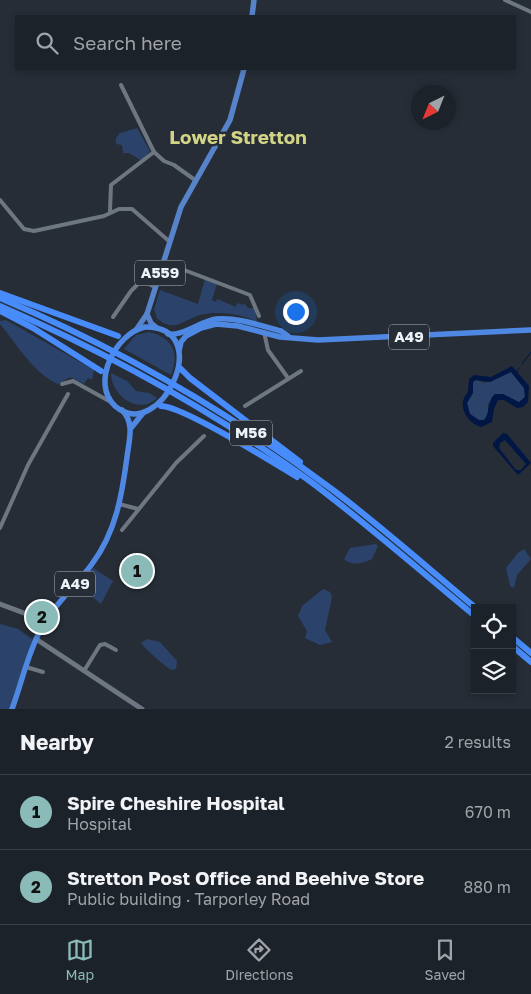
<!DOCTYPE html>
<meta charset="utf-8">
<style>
:root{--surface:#1c2229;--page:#252a31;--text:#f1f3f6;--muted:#a0a4a8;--line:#3a3f46;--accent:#8bbbb9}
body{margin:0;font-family:"Golos Text",sans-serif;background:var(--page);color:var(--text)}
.controls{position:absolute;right:15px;bottom:15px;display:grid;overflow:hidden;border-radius:0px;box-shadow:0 2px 8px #0003}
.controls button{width:45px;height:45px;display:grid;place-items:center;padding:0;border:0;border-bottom:1px solid var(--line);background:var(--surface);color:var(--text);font:25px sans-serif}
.compass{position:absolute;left:411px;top:85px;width:45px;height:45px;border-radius:50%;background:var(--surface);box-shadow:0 2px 8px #0003;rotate:223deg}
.you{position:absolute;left:295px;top:311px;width:18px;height:18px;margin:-12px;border:4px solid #fff;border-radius:50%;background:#1a73e8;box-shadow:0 0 0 8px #1a73e833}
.badge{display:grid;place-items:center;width:32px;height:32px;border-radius:50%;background:var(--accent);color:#111;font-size:16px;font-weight:700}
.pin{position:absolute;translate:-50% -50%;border:2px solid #fff;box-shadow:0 1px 5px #0006}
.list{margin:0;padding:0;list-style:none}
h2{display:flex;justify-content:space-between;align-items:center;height:65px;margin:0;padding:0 20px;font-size:21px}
h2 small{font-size:16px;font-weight:400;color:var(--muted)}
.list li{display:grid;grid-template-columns:32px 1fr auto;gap:15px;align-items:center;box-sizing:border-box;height:75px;padding:0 20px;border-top:1px solid var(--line)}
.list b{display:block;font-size:19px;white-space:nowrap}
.list p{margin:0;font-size:16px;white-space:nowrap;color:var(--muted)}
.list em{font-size:16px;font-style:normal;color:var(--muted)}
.icon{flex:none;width:28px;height:28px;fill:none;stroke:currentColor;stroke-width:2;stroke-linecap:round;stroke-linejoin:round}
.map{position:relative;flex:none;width:531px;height:709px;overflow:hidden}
.search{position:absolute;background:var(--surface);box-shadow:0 2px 8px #0003;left:15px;right:15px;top:15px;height:55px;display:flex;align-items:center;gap:12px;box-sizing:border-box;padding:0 18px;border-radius:0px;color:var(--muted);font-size:19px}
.sheet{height:215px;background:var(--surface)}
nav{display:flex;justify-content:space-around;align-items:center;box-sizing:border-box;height:70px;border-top:1px solid var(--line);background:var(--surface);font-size:14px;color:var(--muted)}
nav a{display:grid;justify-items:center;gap:2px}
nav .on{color:var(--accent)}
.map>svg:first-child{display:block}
</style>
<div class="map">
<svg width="531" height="709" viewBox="0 0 531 709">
<rect width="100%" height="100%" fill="#262d37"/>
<g fill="#2b436a">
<polygon points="137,128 150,151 142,161 129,153 123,153 122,145 116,144 116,138 120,133"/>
<path d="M205,279L217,284L212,300L216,302L217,299L236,307L237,303L243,305L244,303L248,308H255L257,322C240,313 219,311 200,315C185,319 173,334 157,318L154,310L160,290L198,304Z"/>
<path d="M6,320L94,370L92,380L88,378L84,384L70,377L58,384C34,374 16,343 0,324V321Z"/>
<path d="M149,332C172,337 180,353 171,375L124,349L136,335Z"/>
<polygon points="511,372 524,388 525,397 519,403 503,394 488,404 488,416 484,420 479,420 470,414 467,403 473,393 473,382 476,380 485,383"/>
<path d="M111,373L127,381L136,391L149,393L157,398C138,416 111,395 111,373Z"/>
<path d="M376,544L378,546L372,559C363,563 353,567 344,559L350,548Z"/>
<polygon points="524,549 531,559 517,575 514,588 510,586 506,568 518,553"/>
<polygon points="93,568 113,581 101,604 78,585"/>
<polygon points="323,589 330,592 332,597 325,630 332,642 320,645 305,638 307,631 298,616 302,606"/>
<polygon points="0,624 18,629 36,642 12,709 0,709"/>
<path d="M147,639L160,642L177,661L176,669L171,670C166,667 144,648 141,643Z"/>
</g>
<g fill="#001645" fill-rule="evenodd">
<path d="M512,366L529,386L528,402L523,407L517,408L504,400H498L494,409L492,422L481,427C466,422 456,405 468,392L469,379L474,375L491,377ZM511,372L524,388L525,397L519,402L503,394H495C486,402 491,412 484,420H479L470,414L467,403L473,393V382L476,380L490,382Z"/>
<path d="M503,433L507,434L531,463L518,475L493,446V443ZM505,440L526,464L521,470H516L499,448L500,443Z"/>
</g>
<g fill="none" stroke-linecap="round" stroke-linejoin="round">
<g stroke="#001645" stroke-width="1">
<polyline points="522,364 531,352"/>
<polyline points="517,372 519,368"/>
</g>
<g stroke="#6e7682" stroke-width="4">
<polyline points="505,0 531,12"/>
<polyline points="121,85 154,152 164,161 174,165 195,180"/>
<polyline points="0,200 24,229 34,231 104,216 119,209 132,209 170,242"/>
<polyline points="110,211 111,185 154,152"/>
<polyline points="163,262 250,295 259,316"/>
<polyline points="142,281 155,287"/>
<polyline points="113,317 131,291 158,264"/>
<polyline points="264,332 268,350 288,378"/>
<polyline points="62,384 73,381 109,401"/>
<polyline points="245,406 301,371"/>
<polyline points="119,504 138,509"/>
<polyline points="0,528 28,465 68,394"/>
<polyline points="122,530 176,463 204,436"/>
<polyline points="26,667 43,672"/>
<polyline points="84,671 100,645 105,644 116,650"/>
</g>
<g stroke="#6e7682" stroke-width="5">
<polyline points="0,604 32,616 43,625"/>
<polyline points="36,639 142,709"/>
</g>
<g stroke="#5783ca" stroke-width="5.5">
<polyline points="252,16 254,0"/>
<polyline points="147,314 151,323 157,328"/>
<polyline points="136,330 147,314 181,207 230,120 244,69"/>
</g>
<g stroke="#4f88e2" stroke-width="5.5">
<path d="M145,327C217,326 160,445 115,406C90,383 116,333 145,327Z"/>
<path d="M168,334C181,337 201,321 216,319C238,317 261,326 281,331L288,336"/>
<polyline points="179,351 181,342 186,336 201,328 216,324 238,326 280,337 318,340 531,330"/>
<polyline points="131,428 143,413"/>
<path d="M12,709C22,682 28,652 42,627C55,603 76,586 92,564C116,532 122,495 127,457C129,440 135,423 122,410"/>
</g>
<g stroke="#478cfa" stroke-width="6">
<polyline points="0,293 118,336"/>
<path d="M0,298C118,348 231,413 333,490C382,527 429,569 476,608"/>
<path d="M0,306C108,353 211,410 307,479C365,522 419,570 475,616"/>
<polyline points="0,311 33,328 101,371"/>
<polyline points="181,369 190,378 300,462"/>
<path d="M161,406C183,406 274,463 297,477"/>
<polyline points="512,637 531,653"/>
<polyline points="512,646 531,662"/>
</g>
</g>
<g text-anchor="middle" stroke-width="5" stroke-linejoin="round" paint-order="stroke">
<g fill="#262d37" stroke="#b1b6be" stroke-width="1">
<rect x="135" y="260.5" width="50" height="25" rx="4"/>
<rect x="389" y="324.5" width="40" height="25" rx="4"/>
<rect x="230" y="420.5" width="42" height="25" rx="4"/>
<rect x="55" y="571.5" width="40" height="25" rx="4"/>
</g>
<g font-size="15" font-weight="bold" fill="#edf1f8">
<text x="160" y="278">A559</text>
<text x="409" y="342">A49</text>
<text x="251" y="438">M56</text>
<text x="75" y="589">A49</text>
</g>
<g font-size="19" font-weight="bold" fill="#d3d385" stroke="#262d37">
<text x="238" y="144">Lower Stretton</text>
</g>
</g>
</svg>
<div class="controls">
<button><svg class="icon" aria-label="locate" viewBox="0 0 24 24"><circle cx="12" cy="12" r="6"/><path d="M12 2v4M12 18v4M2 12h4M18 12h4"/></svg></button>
<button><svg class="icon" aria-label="layers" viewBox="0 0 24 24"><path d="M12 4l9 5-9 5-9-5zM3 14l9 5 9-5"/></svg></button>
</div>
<svg class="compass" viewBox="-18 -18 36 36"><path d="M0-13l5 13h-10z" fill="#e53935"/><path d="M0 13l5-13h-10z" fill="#a0a4a8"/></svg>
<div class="you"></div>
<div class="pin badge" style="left:137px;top:571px">1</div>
<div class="pin badge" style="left:42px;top:617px">2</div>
<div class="search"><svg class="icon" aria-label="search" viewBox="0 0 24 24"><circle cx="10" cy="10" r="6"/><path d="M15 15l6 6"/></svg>Search here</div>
</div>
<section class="sheet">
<h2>Nearby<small>2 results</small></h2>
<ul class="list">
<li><span class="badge">1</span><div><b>Spire Cheshire Hospital</b><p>Hospital</p></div><em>670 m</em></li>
<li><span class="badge">2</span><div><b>Stretton Post Office and Beehive Store</b><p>Public building · Tarporley Road</p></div><em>880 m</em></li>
</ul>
</section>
<nav>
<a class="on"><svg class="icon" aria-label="map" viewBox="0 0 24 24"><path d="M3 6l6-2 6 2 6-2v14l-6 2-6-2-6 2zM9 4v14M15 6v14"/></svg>Map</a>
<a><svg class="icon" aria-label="directions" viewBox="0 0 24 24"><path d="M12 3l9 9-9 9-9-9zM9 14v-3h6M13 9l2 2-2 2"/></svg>Directions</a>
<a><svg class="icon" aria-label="saved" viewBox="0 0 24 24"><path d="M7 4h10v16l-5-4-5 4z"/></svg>Saved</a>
</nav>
